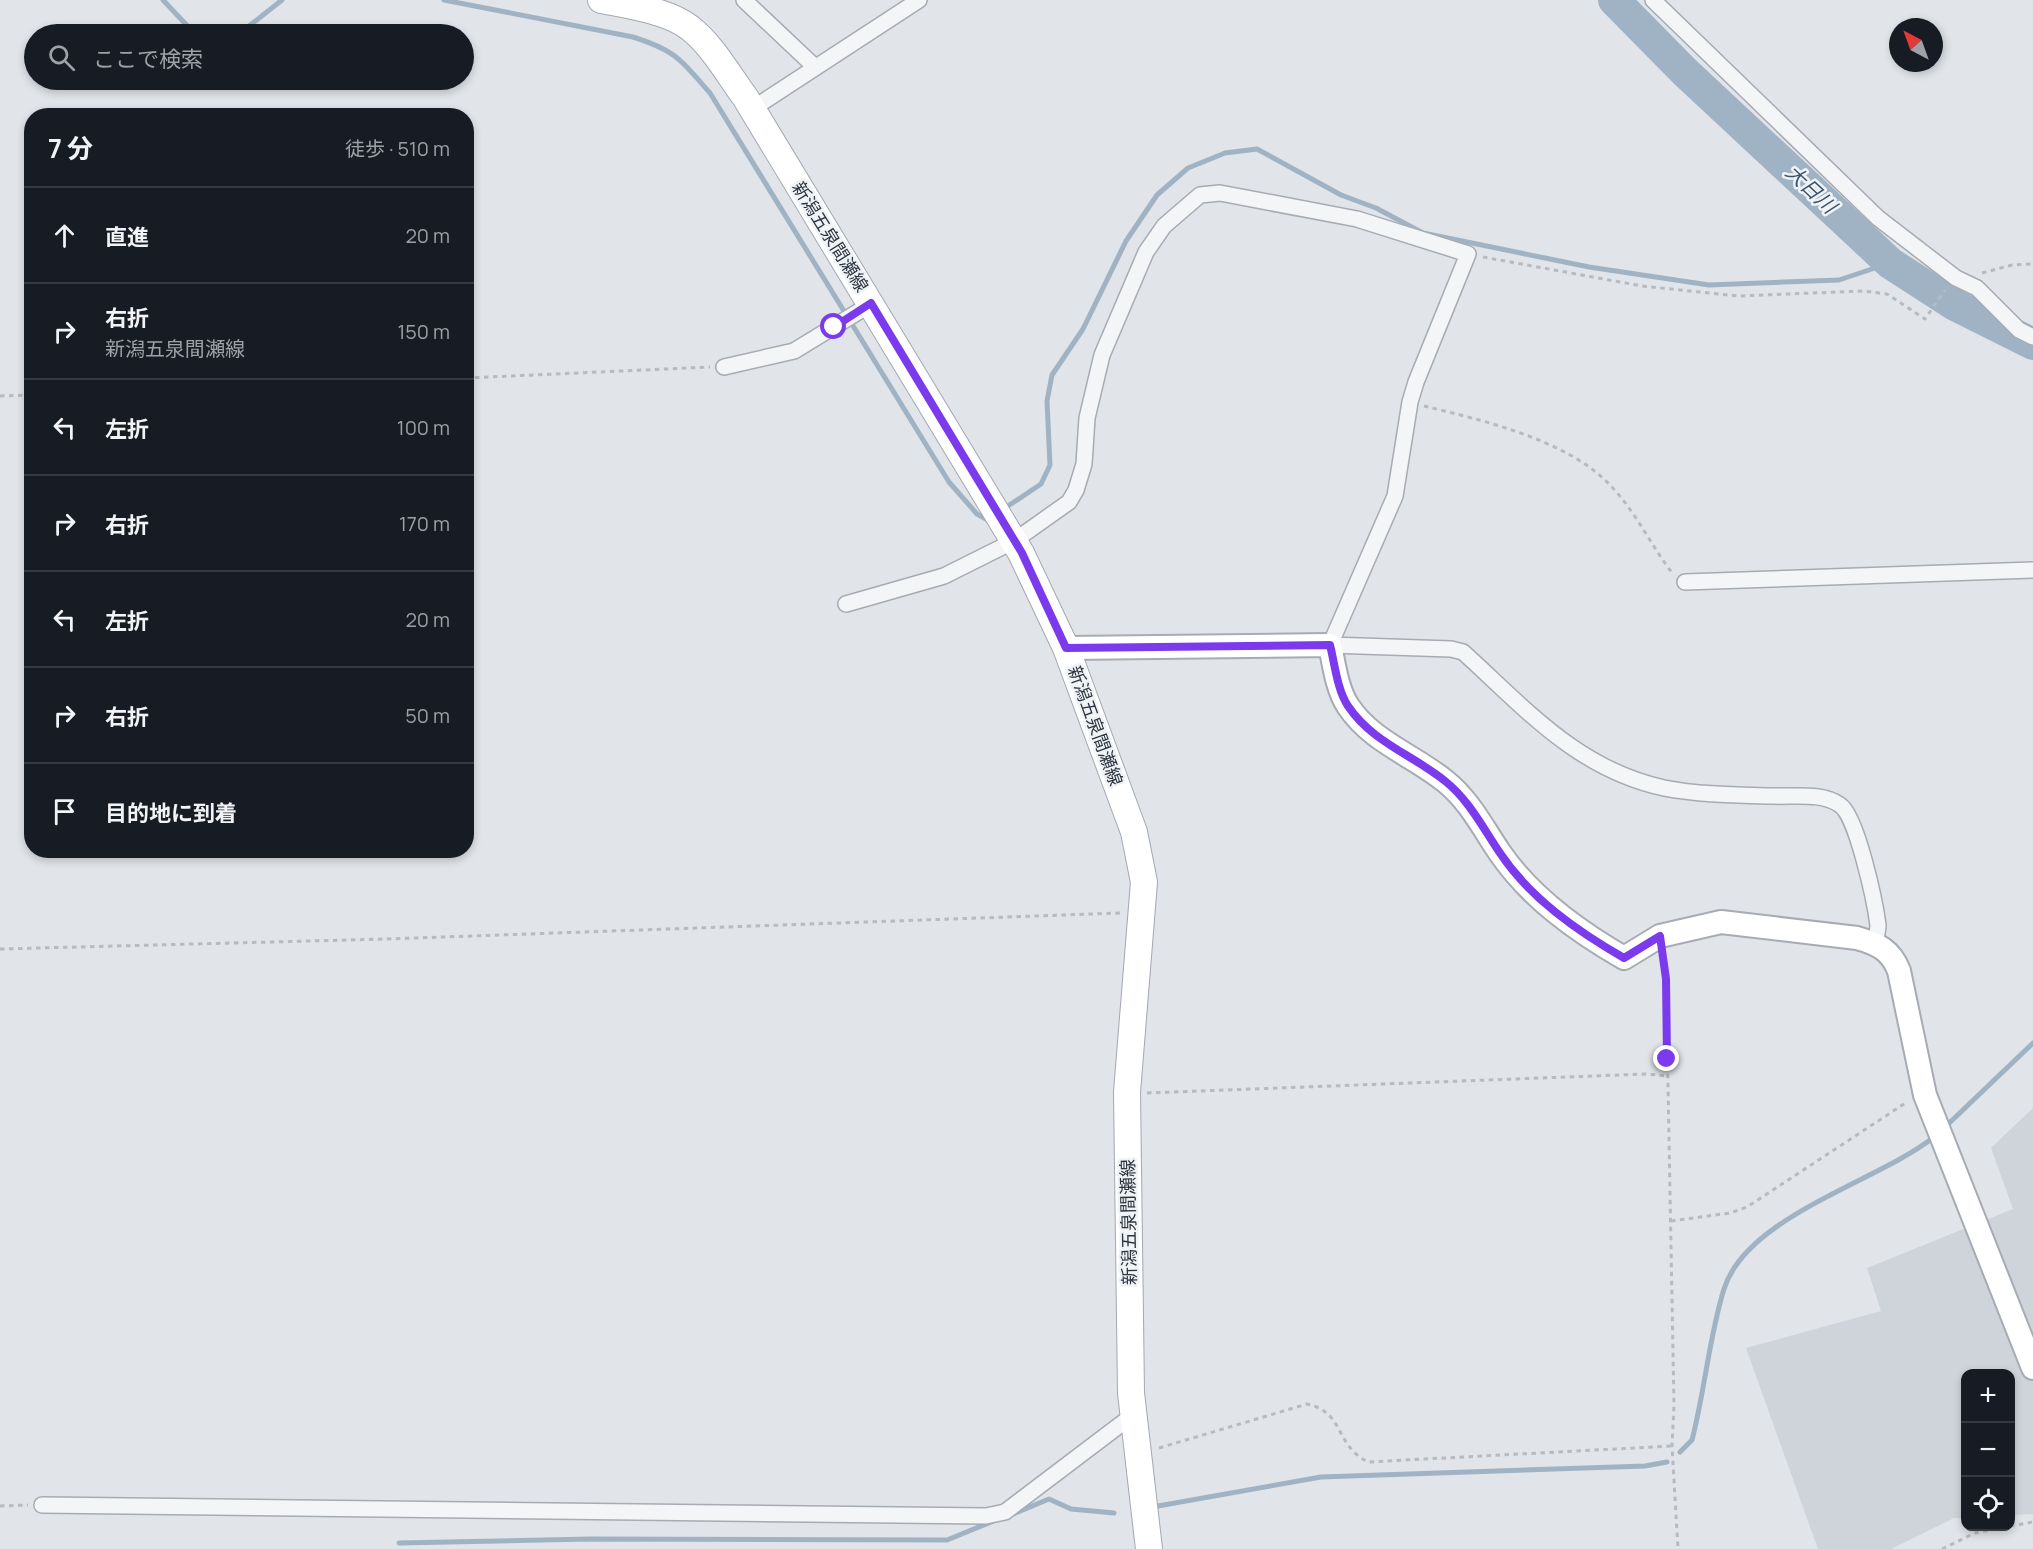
<!DOCTYPE html>
<html lang="ja">
<meta charset="utf-8">
<style>
:root{--surface:#171b24;--page:#20242c;--text:#f1f3f6;--muted:#9ea1a6;--line:#363941}
body{margin:0;font-family:Manrope,"Noto Sans JP",sans-serif;background:var(--page);color:var(--text)}
.controls{position:absolute;right:18px;bottom:18px;display:grid;overflow:hidden;border-radius:12px;box-shadow:0 3px 9px #0003}
.controls button{width:54px;height:54px;display:grid;place-items:center;padding:0;border:0;border-bottom:2px solid var(--line);background:var(--surface);color:var(--text);font:30px sans-serif}
.compass{position:absolute;left:1889px;top:18px;width:54px;height:54px;border-radius:50%;background:var(--surface);box-shadow:0 3px 9px #0003;rotate:319deg}
.stop{position:absolute;width:18px;height:18px;margin:-14px;border:4px solid #7c3aed;border-radius:50%;background:#fff}
.stop.end{background:#7c3aed;border-color:#fff;box-shadow:0 2px 6px #0008}
.list{margin:0;padding:0;list-style:none}
h2{display:flex;justify-content:space-between;align-items:center;height:78px;margin:0;padding:0 24px;font-size:26px}
h2 small{font-size:20px;font-weight:400;color:var(--muted)}
.list li{display:grid;grid-template-columns:39px 1fr auto;gap:18px;align-items:center;box-sizing:border-box;height:96px;padding:0 24px;border-top:2px solid var(--line)}
.list b{display:block;font-size:22px;white-space:nowrap}
.list p{margin:0;font-size:20px;white-space:nowrap;color:var(--muted)}
.list em{font-size:20px;font-style:normal;color:var(--muted)}
.icon{flex:none;width:33px;height:33px;fill:none;stroke:currentColor;stroke-width:2;stroke-linecap:round;stroke-linejoin:round}
.map{position:relative;flex:none;width:2033px;height:1549px;overflow:hidden}
.search{position:absolute;background:var(--surface);box-shadow:0 3px 9px #0003;left:24px;top:24px;width:450px;height:66px;display:flex;align-items:center;gap:15px;box-sizing:border-box;padding:0 21px;border-radius:33px;color:var(--muted);font-size:22px}
.panel{position:absolute;background:var(--surface);box-shadow:0 3px 9px #0003;left:24px;top:108px;width:450px;height:750px;border-radius:24px}
.map>svg:first-child{display:block}
</style>
<div class="map">
<svg width="2033" height="1549" viewBox="0 0 2033 1549">
<rect width="100%" height="100%" fill="#e1e4e8"/>
<polygon fill="#cfd3da" points="2033,1108 2033,1514 2011,1515 2010,1374 1966,1374 1965,1518 1954,1518 1891,1549 1818,1549 1746,1348 1881,1311 1867,1268 2013,1209 1991,1148"/>
<g fill="none" stroke-linecap="round" stroke-linejoin="round">
<g stroke="#a0b3c4" stroke-width="5">
<polyline points="163,0 195,34"/>
<path d="M444,0L633,37C677,51 681,60 710,93L949,482L977,514L986,519L991,516"/>
<polyline points="239,34 282,0"/>
<polyline points="1002,510 1041,484 1050,465 1047,401 1052,375 1083,329 1126,241 1157,195 1188,168 1225,153 1257,149 1341,195 1376,208 1423,233 1589,267 1709,285 1839,280 1890,263"/>
<polyline points="1943,1129 2033,1043"/>
<path d="M1680,1452L1692,1440C1705,1390 1709,1337 1724,1289C1747,1216 1877,1182 1934,1137"/>
<polyline points="1158,1506 1321,1477 1645,1466 1667,1462"/>
<polyline points="1013,1514 1049,1499 1071,1509 1114,1513"/>
<polyline points="399,1543 590,1539 947,1540 996,1520"/>
</g>
<polyline stroke="#a0b3c4" stroke-width="32" points="1614,0 1685,72 1890,263 1955,305 2033,344"/>
<g stroke="#a7abb2" stroke-width="18">
<g id="street">
<polyline points="744,0 815,67"/>
<polyline points="1653,0 1878,218 1956,278 1977,288 2019,330 2033,337"/>
<polyline points="752,109 919,0"/>
<polyline points="724,367 794,351 871,304"/>
<polyline points="1685,582 2033,570"/>
<path d="M846,604L944,576L1014,541L1069,502L1076,490L1084,464L1087,418L1102,355L1146,252L1164,226L1200,195L1220,193L1357,219L1468,254L1416,382L1410,402L1395,496L1330,645L1451,649L1463,652C1526,709 1577,769 1664,788C1700,795 1737,795 1773,796C1794,797 1822,792 1840,805C1857,816 1875,902 1878,925C1878,931 1876,937 1875,943"/>
<polyline points="42,1505 986,1516 1005,1512 1133,1415"/>
</g>
</g>
<g stroke="#a7abb2" stroke-width="26">
<path id="secondary" d="M1066,648L1330,645C1334,665 1337,689 1348,706C1372,742 1413,755 1445,781C1469,800 1483,828 1500,853C1531,898 1577,931 1624,958L1660,936L1721,922L1857,938C1878,944 1891,950 1899,971L1925,1095L2033,1368"/>
</g>
<g stroke="#a2a9b2" stroke-width="28">
<path id="primary" d="M601,0C627,5 669,11 690,28C712,45 728,74 745,97L1021,553L1066,648L1134,832L1144,882L1127,1092L1131,1393L1149,1549"/>
</g>
<g stroke="#b7bbc0" stroke-width="3" stroke-dasharray="4.5 4.5" stroke-linecap="butt">
<polyline points="1483,257 1642,286 1738,296 1863,291 1887,294 1925,319 1945,290"/>
<polyline points="1982,273 2012,265 2033,264"/>
<polyline points="466,378 710,367"/>
<polyline points="0,396 32,395"/>
<path d="M1424,406C1482,420 1567,440 1609,484C1635,510 1651,546 1673,574"/>
<polyline points="0,949 387,939 1120,913"/>
<polyline points="1663,957 1666,979 1674,1405 1672,1446 1678,1549"/>
<polyline points="1147,1093 1646,1074 1667,1076"/>
<polyline points="1671,1221 1730,1213 1747,1207 1907,1102"/>
<path d="M1159,1448L1307,1404C1345,1412 1334,1445 1368,1462L1672,1446"/>
<polyline points="0,1506 28,1505"/>
<polyline points="2010,1526 2033,1522"/>
<polyline points="1942,1549 1975,1533 2009,1526"/>
</g>
<use href="#street" stroke="#f3f5f7" stroke-width="15"/>
<use href="#secondary" stroke="#fff" stroke-width="22"/>
<use href="#primary" stroke="#fff" stroke-width="26"/>
</g>
<g fill="none" stroke-linecap="round" stroke-linejoin="round">
<path stroke="#7c3aed" stroke-width="8" d="M834,327L871,303L1022,553L1066,648L1330,645C1335,665 1337,689 1348,706C1372,742 1413,755 1445,781C1469,800 1483,828 1500,853C1530,898 1577,931 1624,958L1660,936L1666,979L1667,1059"/>
</g>
<g text-anchor="middle" stroke-width="5" stroke-linejoin="round" paint-order="stroke">
<g font-size="18" fill="#2b333e" stroke="#f0f3f6">
<text transform="translate(830 237) rotate(58)" y="6">新潟五泉間瀬線</text>
<text transform="translate(1095 726) rotate(70)" y="6">新潟五泉間瀬線</text>
<text transform="translate(1129 1222) rotate(-91)" y="6">新潟五泉間瀬線</text>
</g>
<g font-size="20" font-style="italic" fill="#3a536d" stroke="#f0f3f6">
<text transform="translate(1811 189) rotate(43)" y="7">大日川</text>
</g>
</g>
</svg>
<div class="controls">
<button>+</button>
<button>−</button>
<button><svg class="icon" aria-label="locate" viewBox="0 0 24 24"><circle cx="12" cy="12" r="6"/><path d="M12 2v4M12 18v4M2 12h4M18 12h4"/></svg></button>
</div>
<svg class="compass" viewBox="-18 -18 36 36"><path d="M0-13l5 13h-10z" fill="#e53935"/><path d="M0 13l5-13h-10z" fill="#9ea1a6"/></svg>
<div class="stop" style="left:834px;top:327px"></div>
<div class="stop end" style="left:1667px;top:1059px"></div>
<div class="search"><svg class="icon" aria-label="search" viewBox="0 0 24 24"><circle cx="10" cy="10" r="6"/><path d="M15 15l6 6"/></svg>ここで検索</div>
<section class="panel">
<h2>7 分<small>徒歩 · 510 m</small></h2>
<ul class="list">
<li><svg class="icon" aria-label="ahead" viewBox="0 0 24 24"><path d="M12 20V5M6 11l6-6 6 6"/></svg><div><b>直進</b></div><em>20 m</em></li>
<li><svg class="icon" aria-label="right" viewBox="0 0 24 24"><path d="M7 20v-9h11M14 6l5 5-5 5"/></svg><div><b>右折</b><p>新潟五泉間瀬線</p></div><em>150 m</em></li>
<li><svg class="icon" aria-label="left" viewBox="0 0 24 24"><path d="M17 20v-9H6M10 6l-5 5 5 5"/></svg><div><b>左折</b></div><em>100 m</em></li>
<li><svg class="icon" aria-label="right" viewBox="0 0 24 24"><path d="M7 20v-9h11M14 6l5 5-5 5"/></svg><div><b>右折</b></div><em>170 m</em></li>
<li><svg class="icon" aria-label="left" viewBox="0 0 24 24"><path d="M17 20v-9H6M10 6l-5 5 5 5"/></svg><div><b>左折</b></div><em>20 m</em></li>
<li><svg class="icon" aria-label="right" viewBox="0 0 24 24"><path d="M7 20v-9h11M14 6l5 5-5 5"/></svg><div><b>右折</b></div><em>50 m</em></li>
<li><svg class="icon" aria-label="arrive" viewBox="0 0 24 24"><path d="M6 21V4h12l-3 4 3 4H6"/></svg><div><b>目的地に到着</b></div></li>
</ul>
</section>
</div>
